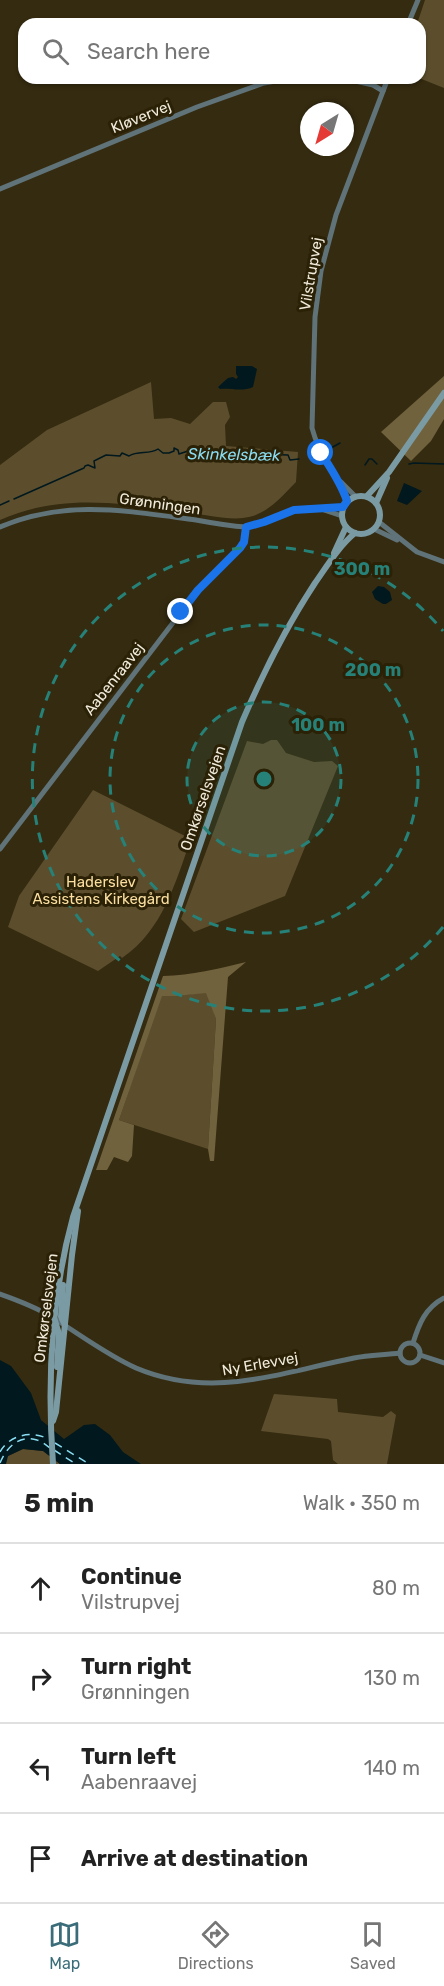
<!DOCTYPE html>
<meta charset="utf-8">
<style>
:root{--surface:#fff;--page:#f2f2f2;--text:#222;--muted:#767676;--line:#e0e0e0;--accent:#3a6d79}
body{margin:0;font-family:Rubik,sans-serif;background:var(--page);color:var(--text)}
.compass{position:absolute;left:300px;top:102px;width:54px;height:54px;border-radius:50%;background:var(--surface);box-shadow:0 2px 4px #0004;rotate:217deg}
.stop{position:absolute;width:18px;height:18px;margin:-14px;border:4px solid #1a73e8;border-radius:50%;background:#fff}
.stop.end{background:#1a73e8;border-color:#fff;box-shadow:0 2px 6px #0008}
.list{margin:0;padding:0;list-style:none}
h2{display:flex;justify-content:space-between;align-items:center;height:78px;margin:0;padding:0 24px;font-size:26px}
h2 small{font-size:20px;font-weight:400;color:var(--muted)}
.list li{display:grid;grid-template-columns:39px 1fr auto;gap:18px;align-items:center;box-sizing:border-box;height:90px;padding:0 24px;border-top:2px solid var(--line)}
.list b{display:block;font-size:22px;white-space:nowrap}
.list p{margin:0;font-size:20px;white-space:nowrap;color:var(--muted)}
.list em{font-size:20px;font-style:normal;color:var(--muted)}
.icon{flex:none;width:33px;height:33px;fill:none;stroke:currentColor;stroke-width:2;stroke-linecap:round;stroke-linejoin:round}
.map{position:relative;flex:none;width:444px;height:1464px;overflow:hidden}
.search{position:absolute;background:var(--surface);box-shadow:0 2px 4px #0004;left:18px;right:18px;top:18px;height:66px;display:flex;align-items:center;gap:15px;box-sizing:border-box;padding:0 21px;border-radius:18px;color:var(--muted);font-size:22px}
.sheet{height:438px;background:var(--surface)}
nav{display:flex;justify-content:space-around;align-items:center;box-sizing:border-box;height:84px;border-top:2px solid var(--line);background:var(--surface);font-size:16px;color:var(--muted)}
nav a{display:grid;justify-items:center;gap:3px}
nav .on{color:var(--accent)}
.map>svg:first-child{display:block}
</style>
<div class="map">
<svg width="444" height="1464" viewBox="0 0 444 1464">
<rect width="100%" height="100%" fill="#352b10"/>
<g fill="#5c4e2d">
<polygon points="425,0 444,0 444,88 419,78 420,78 420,24 417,24"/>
<path d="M151,382L154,419L171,418L190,424L213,402H226L230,417L225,425L226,446L298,452L296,482C283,495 271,510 253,516C234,522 209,515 190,513C123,504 64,492 0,520V465L47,430Z"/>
<polygon points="271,740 277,740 286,753 314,762 332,761 338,766 285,896 194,932 181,919 247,741 263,744"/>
<path d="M93,790L191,839C175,883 163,930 122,958L120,956L98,971L8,927L19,896Z"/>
<polygon points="207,992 216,1019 208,1149 119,1120 161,996 176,996"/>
<polygon points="274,1394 337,1399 338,1412 383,1417 391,1411 396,1415 387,1464 338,1464 333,1460 331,1441 328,1439 261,1431"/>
<polygon points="23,1449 43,1451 60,1464 0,1464 0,1453 8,1456"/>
</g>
<g fill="#71623e">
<polygon points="444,376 444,419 431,441 411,461 381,432"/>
<path d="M246,962L228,977L214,1161H210L208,1149L216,1019L206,993L176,996H162L119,1120L134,1125L132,1156L128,1162L114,1157L107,1170H96L163,976C192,975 218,969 246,962Z"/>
</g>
<g fill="#01181e">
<path d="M236,366H252L257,369L253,387C243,392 231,388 220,389L218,387L228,378L233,377L236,379L238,377L236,374Z"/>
<polygon points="404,483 422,491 407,505 397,501"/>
<polygon points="378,586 384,587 390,592 392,600 386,604 383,604 375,599 372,592"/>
<polygon points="0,1360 11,1366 31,1393 41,1420 64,1439 84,1425 95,1424 110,1435 123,1452 141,1464 60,1464 43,1451 23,1449 8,1456 6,1464 0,1464"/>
</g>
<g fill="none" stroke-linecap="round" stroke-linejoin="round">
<g stroke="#01181e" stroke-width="1.5">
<polyline points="331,448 340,443"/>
<polyline points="409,464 414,463 444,464"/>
<polyline points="365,465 369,459 372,459 377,464"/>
<path d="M14,499L84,468L85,466L88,465L95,468L94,461L106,455L120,456L122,453L129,456C138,450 149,455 158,449L163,453H169L174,451V448L178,450L179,454L188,451L207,455L232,453L288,455L290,460L299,459"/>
<polyline points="0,505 9,501"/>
</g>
<g stroke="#89dcf1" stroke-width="1.5" stroke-dasharray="8 6" stroke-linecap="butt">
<polyline points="55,1443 89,1464"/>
<polyline points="54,1450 76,1464"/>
<path d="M0,1452C9,1435 32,1430 48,1439"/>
<path d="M0,1463C6,1448 19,1434 37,1440C41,1441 46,1445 50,1448"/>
</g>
<g stroke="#5f7379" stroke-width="5">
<polyline points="408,24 418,0"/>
<polyline points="342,78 373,85 383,91"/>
<polyline points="0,189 197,107 264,83 294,78"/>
<polyline points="341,482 355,496"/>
<path d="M347,501C338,474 319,456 312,428L315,317L321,271L336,215L388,78"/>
<polyline points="324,510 342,516"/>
<polyline points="379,522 417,552 444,562"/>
<path d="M0,527C66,499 127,511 196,520C212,523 229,526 246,527L264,522L294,510L343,507"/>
<polyline points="374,529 397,540"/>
<polyline points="0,849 198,590 240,548 244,541 246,527"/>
<path d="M0,1294C17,1300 34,1306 50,1316C78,1333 105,1354 136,1368C212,1400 278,1373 354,1358C369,1355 385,1355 400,1353"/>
<circle cx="410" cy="1353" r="10"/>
<path d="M413,1343C419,1324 425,1308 444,1298"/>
<polyline points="420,1355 444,1363"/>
</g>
<g stroke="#7b9ba4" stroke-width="6">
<circle cx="361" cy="515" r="19"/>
<polyline points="367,496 389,472 444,393"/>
<polyline points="376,503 387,478"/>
<polyline points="334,553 346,527"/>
<polyline points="63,1285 61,1317 65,1325"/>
<polyline points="55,1321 59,1334 57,1367"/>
<polyline points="53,1421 56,1412 72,1255 78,1211"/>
<path d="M53,1464C47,1381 51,1297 73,1217L242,722C263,673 286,627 315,583C327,566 339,546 355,533"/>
</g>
</g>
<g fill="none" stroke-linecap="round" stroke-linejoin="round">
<path stroke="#1a73e8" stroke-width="8" d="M181,612L198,590L240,548L244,542L246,527L264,522L294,510L343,507L347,501C341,483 331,469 321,453"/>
</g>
<circle cx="264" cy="779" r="77" fill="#268279" fill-opacity=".12"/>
<g fill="none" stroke="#268279" stroke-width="3" stroke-dasharray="10 8">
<circle cx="264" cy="779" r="77"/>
<circle cx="264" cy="779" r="154"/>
<path d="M443 927A232 232 0 1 1 443 631"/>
</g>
<g text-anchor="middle" stroke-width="6" stroke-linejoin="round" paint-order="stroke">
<g font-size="15" fill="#f1ebdb" stroke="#2b2106">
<text transform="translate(141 117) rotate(-22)" y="5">Kløvervej</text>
<text transform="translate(311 274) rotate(-80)" y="5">Vilstrupvej</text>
<text transform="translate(160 504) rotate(8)" y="5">Grønningen</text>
<text transform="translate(114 679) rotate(-52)" y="5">Aabenraavej</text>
<text transform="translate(203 798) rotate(-71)" y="5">Omkørselsvejen</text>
<text transform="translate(46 1308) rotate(-83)" y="5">Omkørselsvejen</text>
<text transform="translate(260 1364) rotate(-10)" y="5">Ny Erlevvej</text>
</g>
<g font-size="15" fill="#f9de9f" stroke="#2b2106">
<text x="101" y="887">Haderslev<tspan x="101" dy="17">Assistens Kirkegård</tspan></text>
</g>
<g font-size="16" font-style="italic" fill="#89dcf1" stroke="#2b2106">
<text transform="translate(234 454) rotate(1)" y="6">Skinkelsbæk</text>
</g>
</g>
<circle cx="264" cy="779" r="9" fill="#268279" stroke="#2b2106" stroke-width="3"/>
<g font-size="18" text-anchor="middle" font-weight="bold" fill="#268279" stroke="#2b2106" stroke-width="6" stroke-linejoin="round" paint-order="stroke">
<text x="362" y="575">300 m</text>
<text x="373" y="676">200 m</text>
<text x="318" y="731">100 m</text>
</g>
</svg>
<svg class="compass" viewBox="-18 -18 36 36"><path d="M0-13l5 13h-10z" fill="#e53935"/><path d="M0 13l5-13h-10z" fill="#767676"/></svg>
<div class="stop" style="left:321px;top:453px"></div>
<div class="stop end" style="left:181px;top:612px"></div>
<div class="search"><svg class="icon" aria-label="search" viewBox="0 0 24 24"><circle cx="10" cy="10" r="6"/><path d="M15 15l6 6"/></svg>Search here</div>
</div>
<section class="sheet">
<h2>5 min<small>Walk · 350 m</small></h2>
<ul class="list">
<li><svg class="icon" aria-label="ahead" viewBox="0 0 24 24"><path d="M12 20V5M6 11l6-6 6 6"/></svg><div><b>Continue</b><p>Vilstrupvej</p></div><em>80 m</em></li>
<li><svg class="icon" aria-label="right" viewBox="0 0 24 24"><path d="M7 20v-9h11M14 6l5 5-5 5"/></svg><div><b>Turn right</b><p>Grønningen</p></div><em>130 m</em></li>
<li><svg class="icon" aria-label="left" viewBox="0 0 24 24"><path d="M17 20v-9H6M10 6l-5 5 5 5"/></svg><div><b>Turn left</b><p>Aabenraavej</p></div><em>140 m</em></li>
<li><svg class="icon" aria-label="arrive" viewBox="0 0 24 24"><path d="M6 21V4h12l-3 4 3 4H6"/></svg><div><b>Arrive at destination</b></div></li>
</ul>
</section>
<nav>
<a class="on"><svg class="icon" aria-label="map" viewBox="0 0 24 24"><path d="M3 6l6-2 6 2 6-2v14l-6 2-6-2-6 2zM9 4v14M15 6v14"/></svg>Map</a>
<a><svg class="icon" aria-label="directions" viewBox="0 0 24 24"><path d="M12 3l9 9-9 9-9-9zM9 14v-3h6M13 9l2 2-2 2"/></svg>Directions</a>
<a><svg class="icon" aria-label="saved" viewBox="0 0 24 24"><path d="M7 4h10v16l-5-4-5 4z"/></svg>Saved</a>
</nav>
